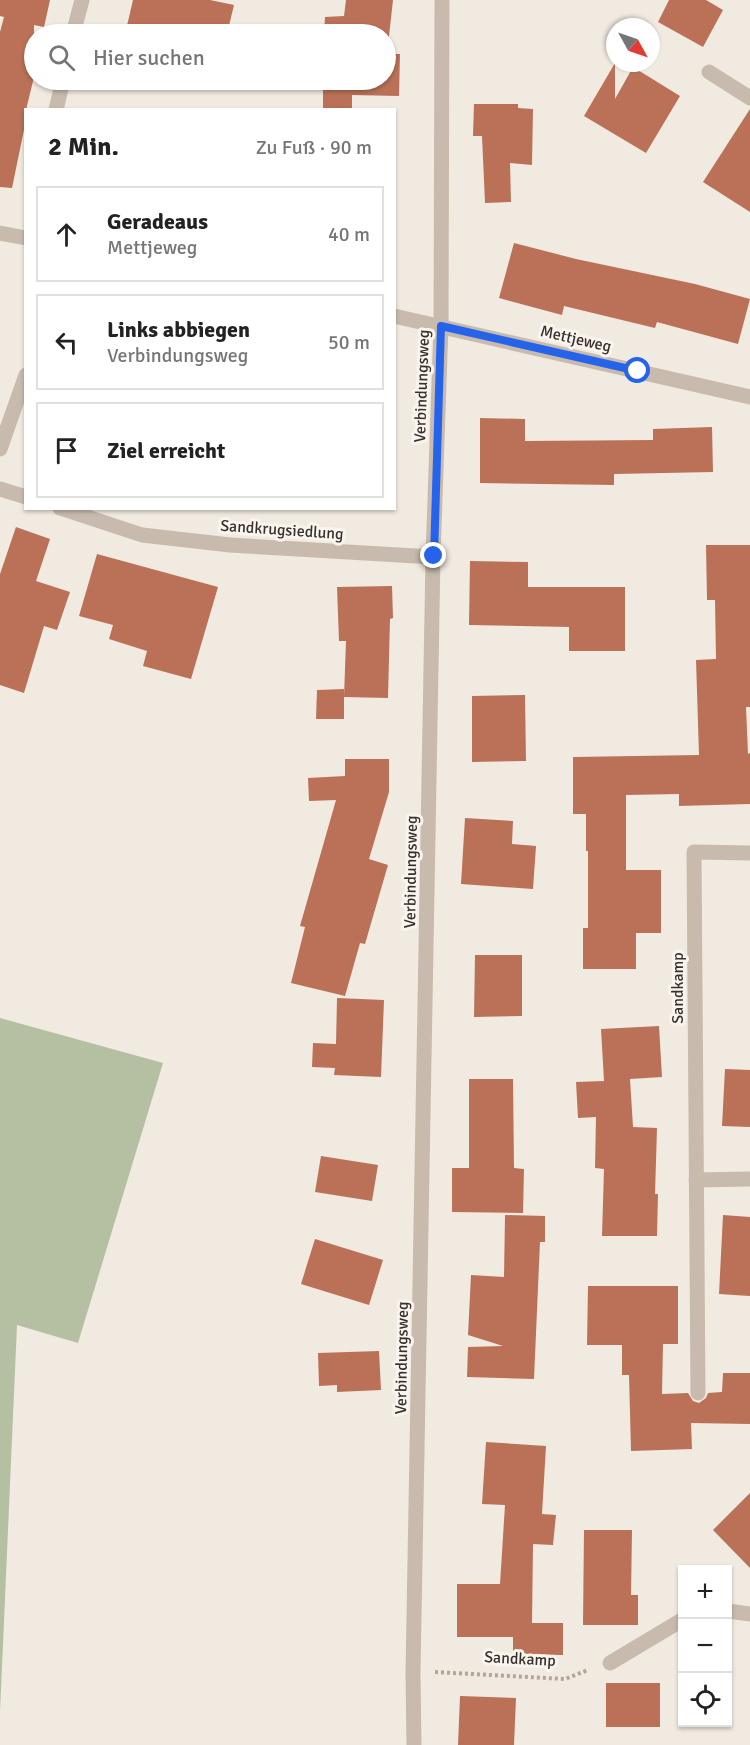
<!DOCTYPE html>
<html lang="de">
<meta charset="utf-8">
<style>
:root{--surface:#fff;--page:#f6f6f6;--text:#222;--muted:#767676;--line:#e0e0e0}
body{margin:0;font-family:Signika,sans-serif;background:var(--page);color:var(--text)}
.controls{position:absolute;right:18px;bottom:18px;display:grid;overflow:hidden;border-radius:0px;box-shadow:0 2px 4px #0004}
.controls button{width:54px;height:54px;display:grid;place-items:center;padding:0;border:0;border-bottom:2px solid var(--line);background:var(--surface);color:var(--text);font:30px sans-serif}
.compass{position:absolute;left:606px;top:18px;width:54px;height:54px;border-radius:50%;background:var(--surface);box-shadow:0 2px 4px #0004;rotate:130deg}
.stop{position:absolute;width:18px;height:18px;margin:-14px;border:4px solid #2563eb;border-radius:50%;background:#fff}
.stop.end{background:#2563eb;border-color:#fff;box-shadow:0 2px 6px #0008}
.list{margin:0;padding:0;list-style:none}
h2{display:flex;justify-content:space-between;align-items:center;height:78px;margin:0;padding:0 24px;font-size:26px}
h2 small{font-size:20px;font-weight:400;color:var(--muted)}
.list li{display:grid;grid-template-columns:39px 1fr auto;gap:18px;align-items:center;box-sizing:border-box;height:96px;margin:0 12px 12px;padding:0 12px;border:2px solid var(--line);border-radius:0px}
.list b{display:block;font-size:22px;white-space:nowrap}
.list p{margin:0;font-size:20px;white-space:nowrap;color:var(--muted)}
.list em{font-size:20px;font-style:normal;color:var(--muted)}
.icon{flex:none;width:33px;height:33px;fill:none;stroke:currentColor;stroke-width:2;stroke-linecap:round;stroke-linejoin:round}
.map{position:relative;flex:none;width:750px;height:1745px;overflow:hidden}
.search{position:absolute;background:var(--surface);box-shadow:0 2px 4px #0004;left:24px;top:24px;width:372px;height:66px;display:flex;align-items:center;gap:15px;box-sizing:border-box;padding:0 21px;border-radius:33px;color:var(--muted);font-size:22px}
.panel{position:absolute;background:var(--surface);box-shadow:0 2px 4px #0004;left:24px;top:108px;width:372px;height:402px;border-radius:0px}
.map>svg:first-child{display:block}
</style>
<div class="map">
<svg width="750" height="1745" viewBox="0 0 750 1745">
<rect width="100%" height="100%" fill="#f1eae1"/>
<polygon fill="#b5bfa2" points="0,1018 163,1063 78,1343 17,1325 0,1712"/>
<g fill="#ba7157">
<polygon points="0,0 50,0 44,27 34,25 34,77 26,110 26,120 12,188 0,187 0,32 4,17 0,16"/>
<polygon points="133,0 210,0 234,5 227,34 145,34 126,30"/>
<polygon points="346,0 393,0 387,54 400,54 399,96 352,95 352,110 323,110 323,80 386,80 386,34 324,34 325,17 344,16"/>
<polygon points="669,0 706,0 723,10 703,47 658,22"/>
<polygon points="615,63 615,99 633,67 680,96 646,153 584,116"/>
<polygon points="474,104 518,104 518,108 533,109 532,165 510,163 511,202 485,203 482,136 473,136"/>
<polygon points="750,109 750,212 703,182"/>
<polygon points="514,243 576,259 695,284 750,299 738,344 657,322 655,328 564,306 562,315 499,298"/>
<polygon points="480,418 525,419 525,441 653,440 653,429 712,427 713,472 614,474 614,485 480,483"/>
<polygon points="16,527 50,539 36,581 70,592 57,630 44,626 24,693 0,685 0,574"/>
<polygon points="706,545 750,545 750,707 746,707 748,754 750,753 750,804 679,806 679,794 626,795 626,870 661,870 661,933 636,933 636,969 583,969 583,928 588,928 588,851 586,851 586,814 573,814 573,757 699,755 696,660 716,659 715,600 707,600"/>
<polygon points="97,554 218,587 191,679 143,666 147,651 109,639 113,625 79,616"/>
<polygon points="470,561 528,562 528,587 625,587 625,651 569,651 569,627 469,625"/>
<polygon points="392,586 393,618 390,619 388,698 344,697 346,641 339,641 337,587"/>
<polygon points="344,689 344,719 316,719 317,690"/>
<polygon points="525,695 526,761 472,762 472,696"/>
<polygon points="345,759 389,759 389,792 369,859 388,865 365,944 360,943 345,996 291,983 305,927 300,926 336,800 309,801 308,778 345,776"/>
<polygon points="465,818 513,821 512,844 536,846 533,889 461,884"/>
<polygon points="475,955 522,955 522,1016 474,1017"/>
<polygon points="337,998 384,1000 381,1077 334,1075 335,1068 312,1067 313,1043 336,1044"/>
<polygon points="659,1026 662,1077 630,1079 633,1127 657,1128 655,1194 658,1194 657,1236 602,1236 604,1169 595,1168 596,1117 578,1118 576,1082 604,1081 601,1029"/>
<polygon points="725,1069 750,1070 750,1127 722,1126"/>
<polygon points="469,1079 513,1079 514,1168 524,1169 523,1213 452,1212 452,1168 469,1168"/>
<polygon points="321,1156 378,1165 372,1201 315,1192"/>
<polygon points="505,1215 545,1216 545,1242 540,1242 534,1379 467,1377 468,1347 503,1346 468,1335 471,1275 504,1277"/>
<polygon points="723,1215 750,1217 750,1296 719,1294"/>
<polygon points="315,1239 383,1260 369,1305 301,1284"/>
<polygon points="588,1286 678,1286 678,1344 663,1344 662,1394 688,1393 693,1401 699,1403 706,1398 708,1393 722,1392 723,1373 750,1373 750,1424 691,1423 692,1449 631,1451 629,1375 622,1375 622,1345 587,1345"/>
<polygon points="379,1351 381,1390 337,1392 337,1385 319,1386 318,1353"/>
<polygon points="486,1442 546,1446 542,1514 556,1515 553,1545 533,1544 532,1623 563,1623 563,1655 513,1654 513,1637 457,1637 457,1584 500,1584 505,1505 482,1504"/>
<polygon points="750,1493 750,1568 713,1530"/>
<polygon points="584,1530 632,1530 631,1595 638,1595 638,1625 583,1625"/>
<rect x="606" y="1683" width="54" height="44"/>
<polygon points="460,1696 516,1698 514,1745 458,1745"/>
</g>
<g fill="none" stroke-linecap="round" stroke-linejoin="round">
<polyline stroke="#b4a598" stroke-width="4" stroke-dasharray="3 3" stroke-linecap="butt" points="435,1672 565,1679 588,1670"/>
<g stroke="#c8bbae" stroke-width="15">
<polyline points="73,34 82,0"/>
<polyline points="709,72 750,98"/>
<polyline points="56,110 63,80"/>
<polyline points="0,233 26,238"/>
<polyline points="394,316 750,397"/>
<polyline points="0,449 26,375"/>
<polyline points="0,489 26,497"/>
<polyline points="60,508 142,535 230,545 433,557"/>
<polyline points="696,1180 750,1179"/>
<polyline points="698,1393 694,852 750,853"/>
<polyline points="728,1611 750,1614"/>
<polyline points="610,1663 682,1620"/>
<polyline points="414,1745 413,1673 433,557 441,326 442,0"/>
</g>
</g>
<g fill="none" stroke-linecap="round" stroke-linejoin="round">
<polyline stroke="#2563eb" stroke-width="8" points="434,556 441,326 638,371"/>
</g>
<g text-anchor="middle" stroke-width="6" stroke-linejoin="round" paint-order="stroke">
<g font-size="16" fill="#38302c" stroke="#f9f4ee">
<text transform="translate(576 338) rotate(13)" y="6">Mettjeweg</text>
<text transform="translate(421 386) rotate(-88)" y="6">Verbindungsweg</text>
<text transform="translate(282 529) rotate(4)" y="6">Sandkrugsiedlung</text>
<text transform="translate(410 872) rotate(-89)" y="6">Verbindungsweg</text>
<text transform="translate(677 988) rotate(-90)" y="6">Sandkamp</text>
<text transform="translate(401 1358) rotate(-89)" y="6">Verbindungsweg</text>
<text transform="translate(520 1658) rotate(3)" y="6">Sandkamp</text>
</g>
</g>
</svg>
<div class="controls">
<button>+</button>
<button>−</button>
<button><svg class="icon" aria-label="locate" viewBox="0 0 24 24"><circle cx="12" cy="12" r="6"/><path d="M12 2v4M12 18v4M2 12h4M18 12h4"/></svg></button>
</div>
<svg class="compass" viewBox="-18 -18 36 36"><path d="M0-13l5 13h-10z" fill="#e53935"/><path d="M0 13l5-13h-10z" fill="#767676"/></svg>
<div class="stop" style="left:638px;top:371px"></div>
<div class="stop end" style="left:434px;top:556px"></div>
<div class="search"><svg class="icon" aria-label="search" viewBox="0 0 24 24"><circle cx="10" cy="10" r="6"/><path d="M15 15l6 6"/></svg>Hier suchen</div>
<section class="panel">
<h2>2 Min.<small>Zu Fuß · 90 m</small></h2>
<ul class="list">
<li><svg class="icon" aria-label="ahead" viewBox="0 0 24 24"><path d="M12 20V5M6 11l6-6 6 6"/></svg><div><b>Geradeaus</b><p>Mettjeweg</p></div><em>40 m</em></li>
<li><svg class="icon" aria-label="left" viewBox="0 0 24 24"><path d="M17 20v-9H6M10 6l-5 5 5 5"/></svg><div><b>Links abbiegen</b><p>Verbindungsweg</p></div><em>50 m</em></li>
<li><svg class="icon" aria-label="arrive" viewBox="0 0 24 24"><path d="M6 21V4h12l-3 4 3 4H6"/></svg><div><b>Ziel erreicht</b></div></li>
</ul>
</section>
</div>
